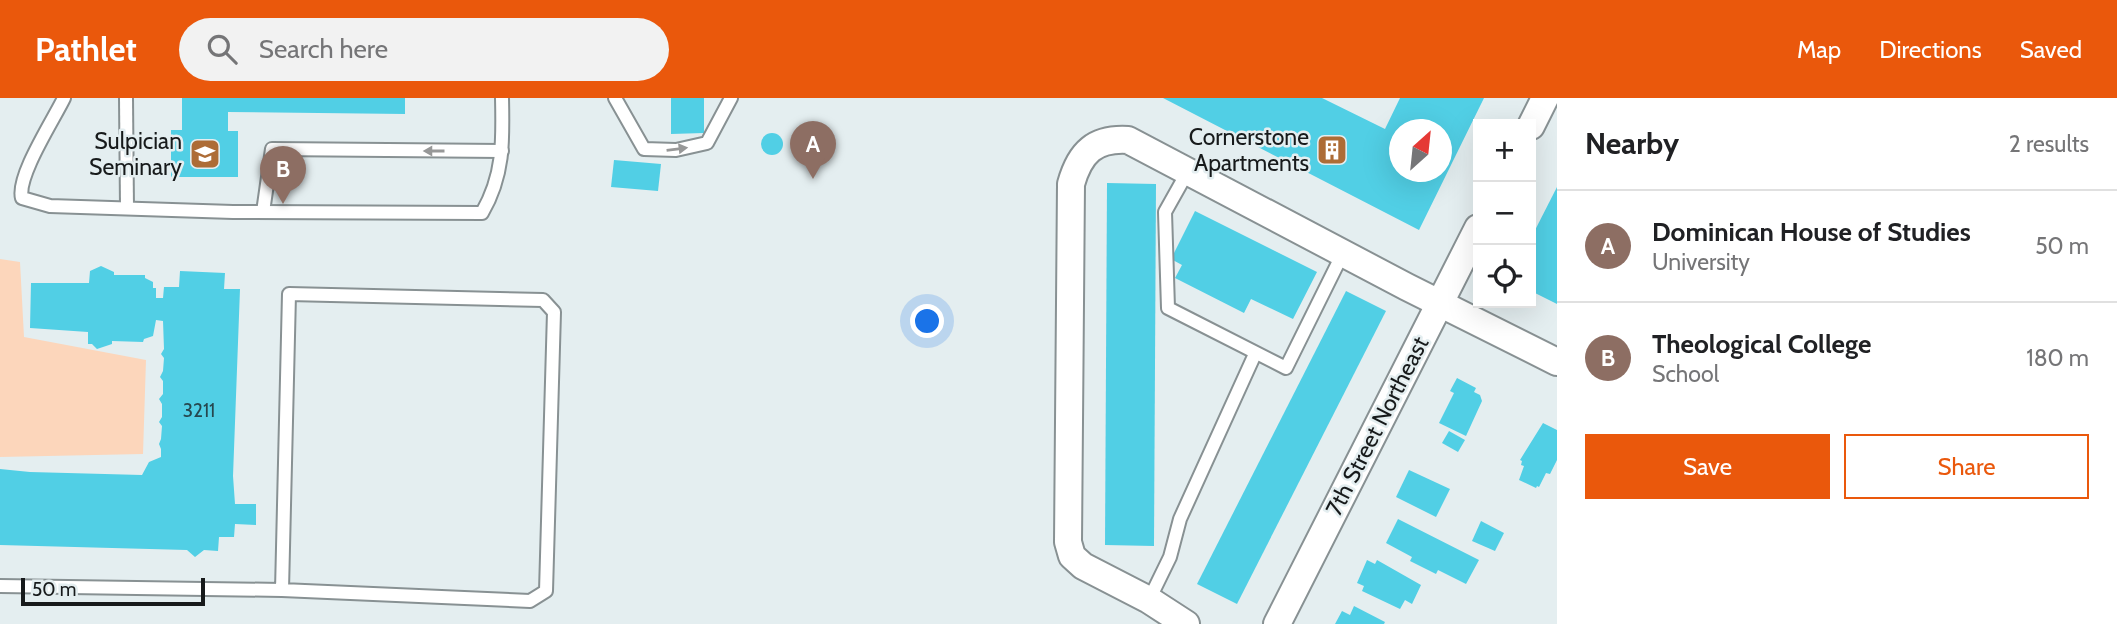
<!DOCTYPE html>
<meta charset="utf-8">
<style>
:root{--surface:#fff;--page:#f2f2f2;--text:#202124;--muted:#757577;--line:#e0e0e0;--accent:#ea580c}
body{margin:0;font-family:Cabin,sans-serif;background:var(--page);color:var(--text)}
.controls{position:absolute;right:21px;top:21px;display:grid;overflow:hidden;border-radius:0px;box-shadow:0 7px 28px #0002}
.controls button{width:63px;height:63px;display:grid;place-items:center;padding:0;border:0;border-bottom:2px solid var(--line);background:var(--surface);color:var(--text);font:35px sans-serif}
.compass{position:absolute;left:1389px;top:21px;width:63px;height:63px;border-radius:50%;background:var(--surface);box-shadow:0 7px 28px #0002;rotate:27deg}
.scale{position:absolute;left:21px;bottom:18px;width:184px;box-sizing:border-box;padding-left:7px;border:4px solid #171a1b;border-top:0;font-size:19px;line-height:24px;white-space:nowrap;color:#171a1b;-webkit-text-stroke:5px #e4eef0;paint-order:stroke}
.you{position:absolute;left:928px;top:224px;width:24px;height:24px;margin:-18px;border:5px solid #fff;border-radius:50%;background:#1a73e8;box-shadow:0 0 0 10px #1a73e833}
.badge{display:grid;place-items:center;width:46px;height:46px;border-radius:50%;background:var(--accent);color:#fff;font-size:23px;font-weight:700}
.pin{position:absolute;translate:-50% -58px;filter:drop-shadow(0 2px 4px #0008)}
.pin::after{content:'';position:absolute;top:37px;width:24px;height:21px;background:inherit;clip-path:polygon(0 0,100% 0,50% 100%)}
.list{margin:0;padding:0;list-style:none}
h2{display:flex;justify-content:space-between;align-items:center;height:91px;margin:0;padding:0 28px;font-size:30px}
h2 small{font-size:23px;font-weight:400;color:var(--muted)}
.list li{display:grid;grid-template-columns:46px 1fr auto;gap:21px;align-items:center;box-sizing:border-box;height:112px;padding:0 28px;border-top:2px solid var(--line)}
.list b{display:block;font-size:26px;white-space:nowrap}
.list p{margin:0;font-size:23px;white-space:nowrap;color:var(--muted)}
.list em{font-size:23px;font-style:normal;color:var(--muted)}
.actions{display:flex;gap:14px;padding:21px 28px}
.actions a{flex:1;padding:16px 0;border:2px solid var(--accent);border-radius:0px;text-align:center;font-size:24px;color:var(--accent)}
.actions .main{background:var(--accent);color:#fff}
.icon{flex:none;width:38px;height:38px;fill:none;stroke:currentColor;stroke-width:2;stroke-linecap:round;stroke-linejoin:round}
.map{position:relative;flex:none;width:1557px;height:526px;overflow:hidden}
header{display:flex;align-items:center;gap:42px;box-sizing:border-box;height:98px;padding:0 35px;background:var(--accent);color:#fff}
header strong{font-size:33px}
nav{display:flex;gap:38px;margin-inline-start:auto;font-size:24px}
.search{width:490px;height:63px;background:var(--page);display:flex;align-items:center;gap:18px;box-sizing:border-box;padding:0 24px;border-radius:38px;color:var(--muted);font-size:26px}
main{display:flex}
aside{flex:1;background:var(--surface)}
.map>svg:first-child{display:block}
</style>
<header>
<strong>Pathlet</strong>
<div class="search"><svg class="icon" aria-label="search" viewBox="0 0 24 24"><circle cx="10" cy="10" r="6"/><path d="M15 15l6 6"/></svg>Search here</div>
<nav><a>Map</a><a>Directions</a><a>Saved</a></nav>
</header>
<main>
<div class="map">
<svg width="1557" height="526" viewBox="0 0 1557 526">
<rect width="100%" height="100%" fill="#e4eef0"/>
<polygon fill="#fcd6bb" points="0,161 20,164 24,239 146,262 143,356 0,359"/>
<g fill="#51cfe5" fill-rule="evenodd">
<polygon points="182,0 405,0 405,16 228,14 228,33 238,33 238,79 171,79 171,32 182,32"/>
<polygon points="671,0 704,0 704,35 671,36"/>
<path d="M1163,0H1322L1385,31L1400,0H1484L1419,132ZM1400,32H1442V74H1400Z"/>
<circle cx="772" cy="46" r="11"/>
<polygon points="614,62 661,66 658,93 611,89"/>
<polygon points="1107,85 1156,86 1154,448 1105,447"/>
<polygon points="1557,89 1557,206 1531,193 1531,140"/>
<polygon points="1195,113 1317,174 1293,221 1251,201 1244,215 1175,180 1182,167 1171,161"/>
<polygon points="101,168 114,174 114,177 145,177 145,180 153,184 153,190 156,190 156,200 163,200 164,189 179,189 180,173 225,175 224,191 240,191 233,378 235,406 256,406 256,427 235,426 234,439 219,439 218,453 204,452 195,459 187,452 0,447 0,371 30,374 142,377 149,364 161,359 161,351 159,346 161,341 162,328 159,324 162,319 162,306 159,301 163,296 163,283 160,279 163,273 164,260 161,256 164,251 163,223 156,222 153,238 144,241 143,244 112,243 112,246 97,251 92,246 88,246 88,234 30,230 31,185 89,185 90,173"/>
<polygon points="1346,193 1386,213 1237,506 1197,486"/>
<polygon points="1457,280 1476,290 1474,294 1480,297 1482,303 1466,338 1439,325 1454,295 1450,293"/>
<polygon points="1543,325 1557,332 1557,362 1550,376 1546,375 1539,389 1537,388 1536,390 1519,382 1524,368 1521,367 1522,363 1520,362"/>
<polygon points="1449,333 1465,342 1458,354 1442,345"/>
<polygon points="1409,372 1450,391 1436,419 1396,399"/>
<polygon points="1398,421 1479,462 1466,486 1438,472 1436,476 1410,463 1412,459 1386,445"/>
<polygon points="1481,423 1504,435 1495,453 1472,443"/>
<polygon points="1367,462 1375,466 1377,462 1421,487 1412,506 1405,502 1400,511 1362,493 1364,488 1357,485"/>
<polygon points="1354,508 1385,524 1384,526 1335,526 1342,513 1350,517"/>
</g>
<g fill="none" stroke-linecap="round" stroke-linejoin="round">
<g stroke="#889193" stroke-width="16">
<g id="lane">
<path d="M64,0C54,21 16,79 22,100L50,108L233,114L482,115C504,77 503,43 502,0"/>
<polyline points="126,0 127,110"/>
<polyline points="615,0 644,51 676,52 707,45 731,0"/>
<polyline points="1188,73 1165,114 1168,210 1286,270 1343,155"/>
<polyline points="263,114 272,51 502,53"/>
<polyline points="0,488 282,492 530,503 546,493 554,214 543,202 289,196 282,492"/>
<polyline points="1149,502 1170,459 1180,421 1255,256"/>
</g>
</g>
<g stroke="#889193" stroke-width="30">
<g id="street">
<polyline points="1531,28 1545,0"/>
<path d="M1186,526L1149,502L1083,468L1072,458L1068,444L1071,86C1080,54 1095,40 1128,42L1407,189L1557,264"/>
<polyline points="1277,526 1478,130"/>
</g>
</g>
<use href="#lane" stroke="#fff" stroke-width="12"/>
<use href="#street" stroke="#fff" stroke-width="26"/>
</g>
<defs><path id="oneway-solid" d="M-6-.8H1V-3.2L6.5 0L1 3.2V.8H-6Z" transform="scale(1.75)"/></defs>
<g fill="#979898">
<use href="#oneway-solid" transform="translate(677 51) rotate(-7)"/>
<use href="#oneway-solid" transform="translate(434 53) rotate(-180)"/>
</g>
<defs>
<g id="building-square" transform="scale(1.575)"><rect x="-9" y="-9" width="18" height="18" rx="4" fill="#ad6c36" stroke="#e4eef0"/><path d="M-4-6H4V6H1V3H-1V6H-4ZM-2.5-4.3h1.7v1.8h-1.7ZM.8-4.3h1.7v1.8H.8ZM-2.5-1h1.7V.8h-1.7ZM.8-1h1.7V.8H.8Z" fill="#fff"/></g>
<g id="school-square" transform="scale(1.575)"><rect x="-9" y="-9" width="18" height="18" rx="4" fill="#ad6c36" stroke="#e4eef0"/><path d="M0-5L7-2L0 1L-7-2ZM-4 1L0 2.5L4 1V4Q0 6-4 4Z" fill="#fff"/></g>
</defs>
<g fill-rule="evenodd">
<use href="#building-square" x="1332" y="52"/>
<use href="#school-square" x="205" y="56"/>
</g>
<g text-anchor="middle" stroke-width="5" stroke-linejoin="round" paint-order="stroke">
<g font-size="19" fill="#26474e">
<text x="199" y="319">3211</text>
</g>
<g font-size="23" fill="#171a1b" stroke="#e4eef0" text-anchor="end">
<text x="1309" y="47">Cornerstone<tspan x="1309" dy="26">Apartments</tspan></text>
<text x="182" y="51">Sulpician<tspan x="182" dy="26">Seminary</tspan></text>
</g>
<g font-size="23" fill="#171a1b" stroke="#e4eef0">
<text transform="translate(1377 328) rotate(-63)" y="8">7th Street Northeast</text>
</g>
</g>
</svg>
<div class="controls">
<button>+</button>
<button>−</button>
<button><svg class="icon" aria-label="locate" viewBox="0 0 24 24"><circle cx="12" cy="12" r="6"/><path d="M12 2v4M12 18v4M2 12h4M18 12h4"/></svg></button>
</div>
<svg class="compass" viewBox="-18 -18 36 36"><path d="M0-13l5 13h-10z" fill="#e53935"/><path d="M0 13l5-13h-10z" fill="#757577"/></svg>
<div class="scale">50 m</div>
<div class="you"></div>
<div class="pin badge" style="left:813px;top:81px;background:#8d6e63">A</div>
<div class="pin badge" style="left:283px;top:106px;background:#8d6e63">B</div>
</div>
<aside>
<h2>Nearby<small>2 results</small></h2>
<ul class="list">
<li><span class="badge" style="background:#8d6e63">A</span><div><b>Dominican House of Studies</b><p>University</p></div><em>50 m</em></li>
<li><span class="badge" style="background:#8d6e63">B</span><div><b>Theological College</b><p>School</p></div><em>180 m</em></li>
</ul>
<div class="actions"><a class="main">Save</a><a>Share</a></div>
</aside>
</main>
